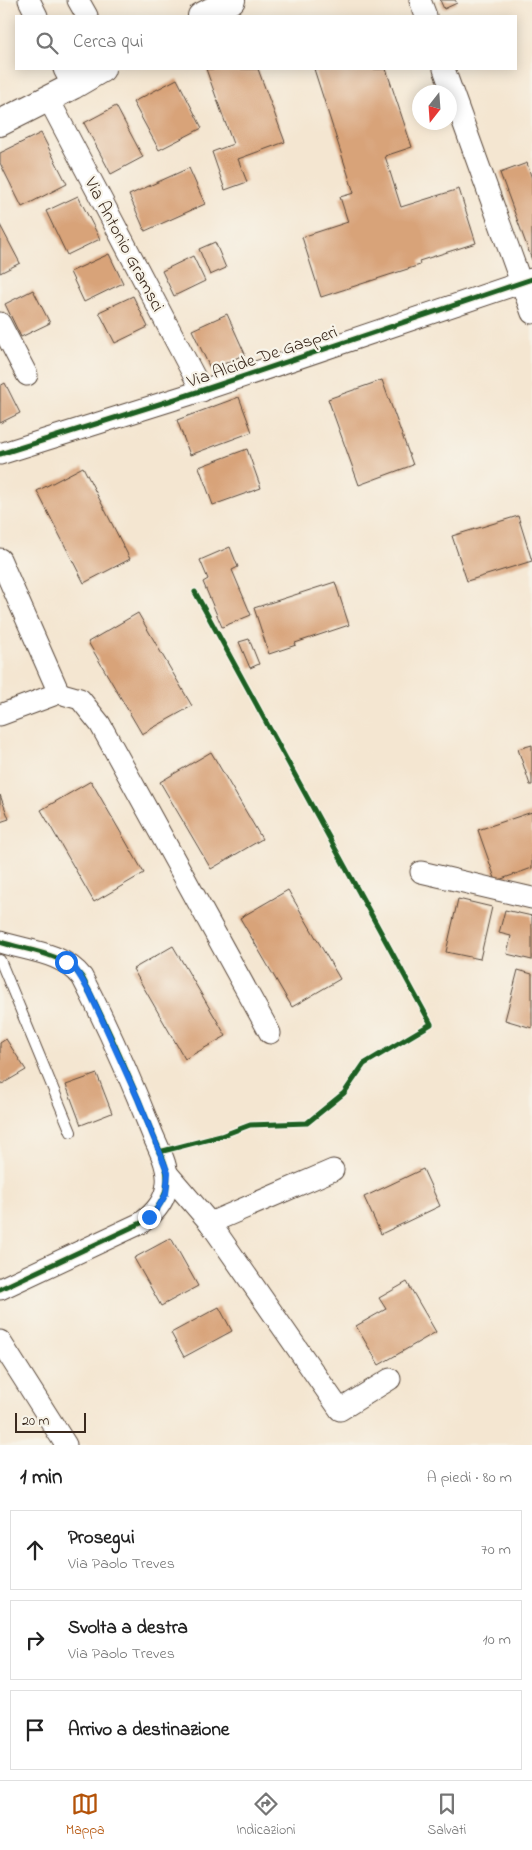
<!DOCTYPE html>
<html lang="it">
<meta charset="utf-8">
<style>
:root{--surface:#fff;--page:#f6f6f6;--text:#222;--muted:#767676;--line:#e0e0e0;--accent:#b45309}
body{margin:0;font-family:"Indie Flower",sans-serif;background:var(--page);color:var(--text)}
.compass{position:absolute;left:412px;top:85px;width:45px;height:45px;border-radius:50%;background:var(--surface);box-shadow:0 2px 12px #0003;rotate:197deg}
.scale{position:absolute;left:15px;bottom:12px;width:71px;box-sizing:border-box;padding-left:5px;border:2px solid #3b2a1e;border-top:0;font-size:14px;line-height:18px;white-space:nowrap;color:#3b2a1e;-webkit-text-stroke:4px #f7f3e8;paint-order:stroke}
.stop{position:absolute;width:15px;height:15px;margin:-11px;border:4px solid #1a73e8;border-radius:50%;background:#fff}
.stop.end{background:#1a73e8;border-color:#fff;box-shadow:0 1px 5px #0008}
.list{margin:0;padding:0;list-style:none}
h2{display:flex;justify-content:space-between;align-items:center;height:65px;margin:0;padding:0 20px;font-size:21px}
h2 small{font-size:16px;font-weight:400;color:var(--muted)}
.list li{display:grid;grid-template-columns:32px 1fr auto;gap:15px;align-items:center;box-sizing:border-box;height:80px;margin:0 10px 10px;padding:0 10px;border:1px solid var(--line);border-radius:0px}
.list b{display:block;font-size:19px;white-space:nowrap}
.list p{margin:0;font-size:16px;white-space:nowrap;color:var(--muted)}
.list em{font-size:16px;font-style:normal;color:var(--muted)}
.icon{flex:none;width:28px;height:28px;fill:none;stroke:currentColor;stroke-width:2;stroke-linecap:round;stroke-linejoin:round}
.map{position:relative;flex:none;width:532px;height:1445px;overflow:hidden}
.search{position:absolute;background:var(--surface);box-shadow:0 2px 12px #0003;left:15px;right:15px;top:15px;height:55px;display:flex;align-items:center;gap:12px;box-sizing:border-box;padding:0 18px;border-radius:0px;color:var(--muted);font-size:19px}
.sheet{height:335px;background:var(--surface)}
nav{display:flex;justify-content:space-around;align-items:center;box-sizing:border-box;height:70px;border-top:1px solid var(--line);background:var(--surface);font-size:14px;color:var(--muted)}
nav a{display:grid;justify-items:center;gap:2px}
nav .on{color:var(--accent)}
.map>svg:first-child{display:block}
</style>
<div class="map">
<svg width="532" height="1445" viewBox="0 0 532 1445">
<rect width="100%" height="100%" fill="#f7f3e8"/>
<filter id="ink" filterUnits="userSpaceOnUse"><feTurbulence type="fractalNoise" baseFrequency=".02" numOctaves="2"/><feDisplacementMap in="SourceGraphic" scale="10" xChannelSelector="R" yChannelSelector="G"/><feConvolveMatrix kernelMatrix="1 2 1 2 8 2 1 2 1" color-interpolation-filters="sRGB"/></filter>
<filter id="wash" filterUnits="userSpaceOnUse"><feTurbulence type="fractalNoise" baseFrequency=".0096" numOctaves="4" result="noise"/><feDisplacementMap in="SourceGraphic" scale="20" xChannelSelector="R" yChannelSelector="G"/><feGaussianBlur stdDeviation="1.12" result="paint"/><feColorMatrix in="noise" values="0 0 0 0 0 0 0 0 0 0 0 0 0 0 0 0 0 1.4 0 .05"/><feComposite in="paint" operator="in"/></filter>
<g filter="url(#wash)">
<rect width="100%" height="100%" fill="#f4e6d1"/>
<g id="blocks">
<g fill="#d8a379">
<polygon points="440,0 455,0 457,3 444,9"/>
<polygon points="206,69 258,69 285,142 238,159 247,182 225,190 212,152 233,144"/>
<polygon points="314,69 386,69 412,147 385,156 401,207 459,189 476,243 419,261 420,265 321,297 302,237 348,222 340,197 354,193"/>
<polygon points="177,79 202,128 159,150 133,102"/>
<polygon points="116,106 143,157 111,174 84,123"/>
<polygon points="41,133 67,184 22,207 0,163 0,153"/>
<polygon points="527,163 532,179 532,260 500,173"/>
<polygon points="189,168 205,204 145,231 129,195"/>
<polygon points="78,196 100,239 67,255 46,211"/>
<polygon points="0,225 20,263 0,273"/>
<polygon points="215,242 226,268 210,275 199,249"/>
<polygon points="109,254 123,283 84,302 70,272"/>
<polygon points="193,256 205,281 174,296 162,271"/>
<polygon points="33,290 50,323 21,337 5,304"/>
<polygon points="133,296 148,327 115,343 99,312"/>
<polygon points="227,314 245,354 211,370 192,330"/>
<polygon points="382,380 413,465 359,485 328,399"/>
<polygon points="5,383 20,413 0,423 0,386"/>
<polygon points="239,397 252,432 190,455 177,420"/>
<polygon points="247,449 261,488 213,505 199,467"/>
<polygon points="83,467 130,559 84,583 37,491"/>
<polygon points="518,516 532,561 467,581 452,536"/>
<polygon points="230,547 238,567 232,570 251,615 222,627 203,582 208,579 200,560"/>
<polygon points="335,582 349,625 295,643 296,645 269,654 254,608"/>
<polygon points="138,613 192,706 142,734 88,642"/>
<polygon points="249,639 259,664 250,668 239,642"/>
<polygon points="532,745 532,785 530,785 518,749"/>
<polygon points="211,752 262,839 211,869 160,782"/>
<polygon points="91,781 144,873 94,902 41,810"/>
<polygon points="0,795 9,819 0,822"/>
<polygon points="532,812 532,868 496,881 478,830"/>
<polygon points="288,890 340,979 292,1007 240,918"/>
<polygon points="458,899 492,907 480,959 446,952"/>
<polygon points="505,910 532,916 532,960 507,954 511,936 499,933"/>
<polygon points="173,946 226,1036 185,1059 133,969"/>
<polygon points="518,970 532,974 532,1028 505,1020"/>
<polygon points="6,1039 26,1070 2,1084 0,1081 0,1043"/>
<polygon points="97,1074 112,1113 81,1125 66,1085"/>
<polygon points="423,1169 440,1206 381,1234 364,1197"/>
<polygon points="171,1238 198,1286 161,1306 134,1258"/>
<polygon points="407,1282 436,1332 379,1365 356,1326 386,1309 379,1298"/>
<polygon points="219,1307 232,1331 184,1357 171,1333"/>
</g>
</g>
</g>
<g filter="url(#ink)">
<use href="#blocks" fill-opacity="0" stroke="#574639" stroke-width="1"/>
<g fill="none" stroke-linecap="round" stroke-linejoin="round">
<g stroke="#574639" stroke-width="12">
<polyline id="service" points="0,960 71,1132"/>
</g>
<g stroke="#574639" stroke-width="23">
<g id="minor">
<polyline points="29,0 37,16"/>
<polyline points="78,0 87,16"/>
<polyline points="420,0 426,16"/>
<polyline points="64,69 73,86"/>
<polyline points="444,69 532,313"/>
<polyline points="48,98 202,391"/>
<polyline points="0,323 27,375"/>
<polyline points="0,454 188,395 532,279"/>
<polyline points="0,559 59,693"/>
<polyline points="0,715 59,693 80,699 100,724 270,1033"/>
<polyline points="421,872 532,898"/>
<path d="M0,942C28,951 62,952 82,977C108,1027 131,1080 152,1133C158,1148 169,1166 167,1183C166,1201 155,1213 141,1223L0,1289"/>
<polyline points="167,1173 210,1223 340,1410 390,1379"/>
<polyline points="210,1223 333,1170"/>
<polyline points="0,1341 66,1445"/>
</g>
</g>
<g stroke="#574639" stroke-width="28">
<g id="tertiary">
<polyline points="201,16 232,0"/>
<polyline points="0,123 73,86 102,69"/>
</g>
</g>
<use href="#service" stroke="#fff" stroke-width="10"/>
<use href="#minor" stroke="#fff" stroke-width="21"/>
<use href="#tertiary" stroke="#fff" stroke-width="26"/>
<g stroke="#f7f3e8" stroke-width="8">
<g id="cycleway">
<polyline points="0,454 188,395 532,279"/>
<path d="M0,942C28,951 62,952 82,977C108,1027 131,1080 152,1133C158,1148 169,1166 167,1183C166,1201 155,1213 141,1223L0,1289"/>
<polyline points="159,1152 221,1136 250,1125 307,1123 344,1093 364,1064 431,1024 195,592"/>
</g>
</g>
<use href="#cycleway" stroke="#1b5e20" stroke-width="5"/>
</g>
</g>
<g fill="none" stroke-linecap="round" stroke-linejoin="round" filter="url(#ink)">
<polyline stroke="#1a73e8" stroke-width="6" points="66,962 75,968 90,993 138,1099 168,1173 166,1194 157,1209 149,1217"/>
</g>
<g text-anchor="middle" stroke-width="4.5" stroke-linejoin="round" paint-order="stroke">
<g font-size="18" fill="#3b2a1e" stroke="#f7f3e8">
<text transform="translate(125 244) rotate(62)" y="6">Via Antonio Gramsci</text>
<text transform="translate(262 356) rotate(-19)" y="6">Via Alcide De Gasperi</text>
</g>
</g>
</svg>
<svg class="compass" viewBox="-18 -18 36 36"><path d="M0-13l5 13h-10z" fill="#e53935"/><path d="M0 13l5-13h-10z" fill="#767676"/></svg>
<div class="scale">20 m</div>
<div class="stop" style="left:66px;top:962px"></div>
<div class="stop end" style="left:149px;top:1217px"></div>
<div class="search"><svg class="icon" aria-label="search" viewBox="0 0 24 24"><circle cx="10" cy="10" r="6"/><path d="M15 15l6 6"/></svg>Cerca qui</div>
</div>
<section class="sheet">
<h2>1 min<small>A piedi · 80 m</small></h2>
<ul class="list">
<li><svg class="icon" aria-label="ahead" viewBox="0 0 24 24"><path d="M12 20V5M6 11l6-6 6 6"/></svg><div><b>Prosegui</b><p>Via Paolo Treves</p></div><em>70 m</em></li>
<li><svg class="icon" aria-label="right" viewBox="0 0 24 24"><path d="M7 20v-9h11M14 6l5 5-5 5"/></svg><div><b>Svolta a destra</b><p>Via Paolo Treves</p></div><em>10 m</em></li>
<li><svg class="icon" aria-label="arrive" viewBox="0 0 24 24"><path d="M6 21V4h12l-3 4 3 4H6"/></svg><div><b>Arrivo a destinazione</b></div></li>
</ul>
</section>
<nav>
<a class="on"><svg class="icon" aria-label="map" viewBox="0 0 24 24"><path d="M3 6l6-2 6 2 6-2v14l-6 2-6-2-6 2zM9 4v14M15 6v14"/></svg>Mappa</a>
<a><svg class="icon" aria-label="directions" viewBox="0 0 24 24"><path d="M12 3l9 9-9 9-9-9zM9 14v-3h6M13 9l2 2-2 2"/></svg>Indicazioni</a>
<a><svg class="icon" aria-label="saved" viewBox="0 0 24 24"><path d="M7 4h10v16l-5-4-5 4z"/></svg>Salvati</a>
</nav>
